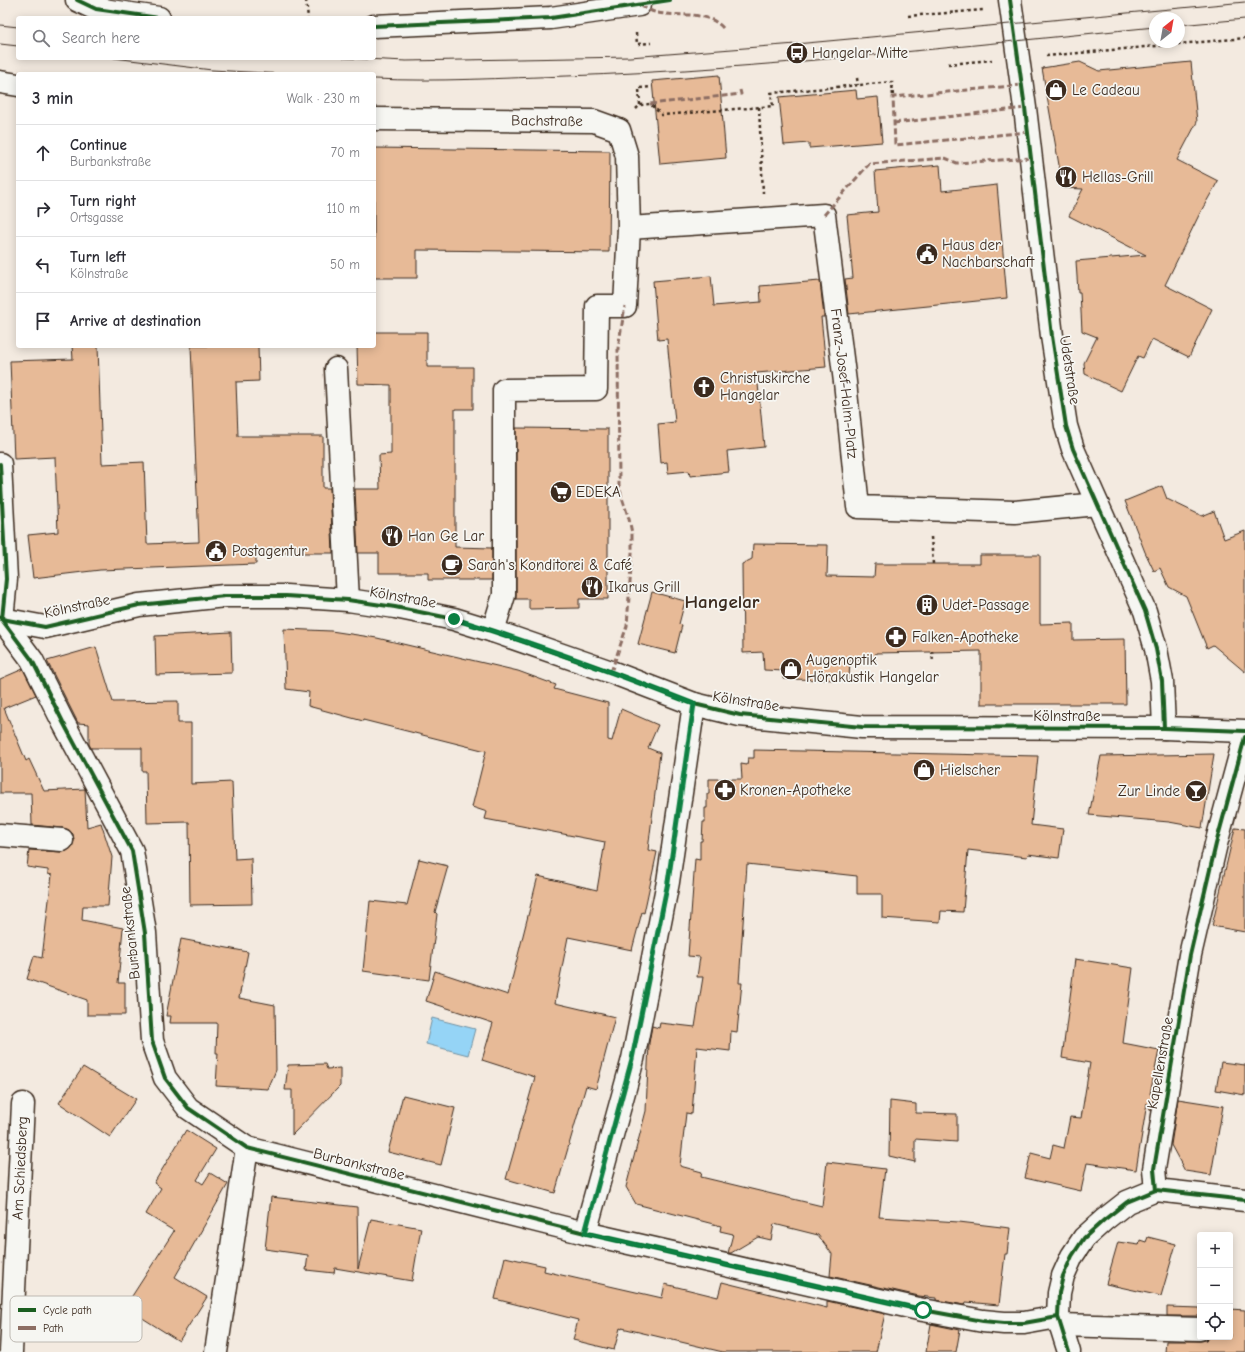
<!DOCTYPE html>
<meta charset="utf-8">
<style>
:root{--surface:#fff;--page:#f7f7f7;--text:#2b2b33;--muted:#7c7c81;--line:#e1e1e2}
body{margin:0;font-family:"Comic Neue",sans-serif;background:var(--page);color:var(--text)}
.controls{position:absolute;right:12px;bottom:12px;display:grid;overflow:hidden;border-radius:4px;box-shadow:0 2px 10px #0003}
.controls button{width:36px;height:36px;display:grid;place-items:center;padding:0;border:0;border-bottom:1px solid var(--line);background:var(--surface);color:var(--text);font:20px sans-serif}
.compass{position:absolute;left:1149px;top:12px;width:36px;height:36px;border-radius:50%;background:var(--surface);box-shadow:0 2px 10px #0003;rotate:31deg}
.stop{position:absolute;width:12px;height:12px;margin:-9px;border:3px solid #0b8043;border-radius:50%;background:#fff}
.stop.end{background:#0b8043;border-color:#fff;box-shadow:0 1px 4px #0008}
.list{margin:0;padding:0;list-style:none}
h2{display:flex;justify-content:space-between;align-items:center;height:52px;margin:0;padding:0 16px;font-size:17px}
h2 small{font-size:13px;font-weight:400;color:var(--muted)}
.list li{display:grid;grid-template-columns:26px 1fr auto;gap:12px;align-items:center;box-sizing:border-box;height:56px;padding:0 16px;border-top:1px solid var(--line)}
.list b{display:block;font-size:15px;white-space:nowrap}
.list p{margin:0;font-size:13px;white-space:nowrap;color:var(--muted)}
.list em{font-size:13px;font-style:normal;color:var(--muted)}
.icon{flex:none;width:22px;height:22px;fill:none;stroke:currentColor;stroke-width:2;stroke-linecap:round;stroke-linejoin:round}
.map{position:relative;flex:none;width:1245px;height:1352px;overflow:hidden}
.search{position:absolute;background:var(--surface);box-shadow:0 2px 10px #0003;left:16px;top:16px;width:360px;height:44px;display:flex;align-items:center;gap:10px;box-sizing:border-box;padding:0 14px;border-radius:4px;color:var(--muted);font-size:15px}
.panel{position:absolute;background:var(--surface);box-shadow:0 2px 10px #0003;left:16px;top:72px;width:360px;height:276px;border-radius:4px}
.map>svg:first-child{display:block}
</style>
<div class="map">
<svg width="1245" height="1352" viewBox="0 0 1245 1352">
<rect width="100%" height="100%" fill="#f3eae0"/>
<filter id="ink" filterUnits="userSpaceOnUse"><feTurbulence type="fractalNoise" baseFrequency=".025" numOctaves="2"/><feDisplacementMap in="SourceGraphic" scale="8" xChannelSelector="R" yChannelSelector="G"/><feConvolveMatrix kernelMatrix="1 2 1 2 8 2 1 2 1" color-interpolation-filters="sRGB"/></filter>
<g filter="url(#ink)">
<polygon fill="#95d4f6" stroke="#7190a0" points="432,1018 475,1029 468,1055 426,1044"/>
<g fill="#e7ba97" stroke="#3b2a1e">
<polygon points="1080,62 1099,71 1191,62 1197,122 1177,160 1218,181 1200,213 1165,285 1212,309 1189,357 1152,339 1143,358 1138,356 1121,391 1085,374 1084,363 1097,337 1082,331 1080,292 1078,292 1076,261 1146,255 1069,216 1083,189 1063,188 1042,68"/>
<polygon points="719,75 726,158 660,164 652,81"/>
<polygon points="856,90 857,99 878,97 882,142 809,148 809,143 784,145 779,97"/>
<polygon points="374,148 610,151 609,252 417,250 417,278 374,278"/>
<polygon points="940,165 942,191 997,185 1007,298 849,314 845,279 853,278 847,215 878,212 875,171"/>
<polygon points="711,276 714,306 761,302 760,286 820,281 824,317 821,317 826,367 757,373 764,447 727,451 729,472 690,476 689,471 668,473 667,462 661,463 658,424 675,422 667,339 658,340 653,281"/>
<polygon points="374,332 427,332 427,367 473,367 473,409 455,409 455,547 492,548 492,580 428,580 428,573 379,573 379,553 358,553 355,489 380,489 379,455 391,454 391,385 358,384 357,346 374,346"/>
<polygon points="72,346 98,346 102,464 144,462 147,544 199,542 191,346 258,346 259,381 236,382 238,436 323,436 323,488 330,488 333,553 256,553 256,564 100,570 33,578 28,535 58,532 55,457 14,459 10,361 73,359"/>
<polygon points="516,428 608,429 608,599 579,599 579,608 529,609 529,599 516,599"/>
<polygon points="1162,486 1167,499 1202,516 1214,511 1224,539 1245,531 1245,672 1213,645 1207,648 1186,596 1169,587 1160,568 1154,571 1145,552 1125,501"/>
<polygon points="753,544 828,545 827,576 874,577 875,564 980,564 980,555 1040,555 1040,624 1073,623 1073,640 1125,639 1126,704 981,704 981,651 876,653 875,660 850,659 849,680 783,679 784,671 764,670 763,652 743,653 742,564 752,559"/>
<polygon points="652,592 685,601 679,624 682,625 675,653 638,644"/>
<polygon points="284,629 331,631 377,638 518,671 556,685 554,689 608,703 608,740 612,741 621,709 658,725 648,748 660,753 648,850 657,852 644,913 642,912 632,950 568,937 555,1003 615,1017 596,1089 586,1086 555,1193 506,1179 535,1077 482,1060 493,1023 426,1001 435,971 508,995 538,876 597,890 605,842 485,819 487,812 472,807 486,751 363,720 363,721 308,706 309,692 286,689"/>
<polygon points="231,632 232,673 156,675 155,636"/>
<polygon points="96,647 113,702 178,701 178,723 191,723 191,784 232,782 235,859 251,858 252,904 190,905 189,822 147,823 146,771 142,771 142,748 91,748 89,744 89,724 78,723 47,661"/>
<polygon points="23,669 36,695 4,708 26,761 29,759 44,791 85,789 87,827 101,823 112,857 108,906 83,906 82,920 123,928 118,983 125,983 125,1015 87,1015 87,1000 27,979 34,956 42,958 52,875 48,874 48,870 27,867 29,850 61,852 67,851 72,847 74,841 73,834 69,830 63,828 32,825 31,793 0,793 0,679"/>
<polygon points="754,750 1038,756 1031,825 1063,829 1059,858 1028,854 1027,857 968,850 963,912 941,911 940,922 882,918 882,894 857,894 857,876 747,864 739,983 742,983 737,1032 731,1031 730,1051 697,1047 692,1114 686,1113 680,1166 702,1172 701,1177 822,1206 827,1162 885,1169 879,1217 959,1222 1010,1228 1007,1254 1005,1254 999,1305 966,1302 965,1305 936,1300 936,1298 919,1296 830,1276 832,1254 818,1235 774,1224 771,1240 758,1237 731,1253 728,1253 733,1234 720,1231 721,1226 636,1204 626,1187 646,1111 649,1043 652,1026 659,1028 660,1023 695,1027 703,977 697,977 700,957 688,956 695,859 700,860 700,841 702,841 703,822 705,822 705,808 707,808 707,794 709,794 709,779 742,779 741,764 747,765 748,758 754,758"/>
<polygon points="1214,754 1202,828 1169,822 1089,815 1101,756"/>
<polygon points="1235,828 1245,829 1245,932 1212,926"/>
<polygon points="419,859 448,866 435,912 437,914 429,980 363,971 370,901 407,905"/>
<polygon points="181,939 248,952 239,998 275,1005 276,1070 268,1089 216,1086 218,1053 216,1053 217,1023 170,1023 171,1016 166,1016"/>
<polygon points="1075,959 1133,968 1123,1043 1159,1050 1150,1094 1154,1095 1151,1111 1147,1103 1136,1170 1087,1163 1081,1191 1025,1178 1031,1153 1050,1158 1053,1145 1064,1148 1070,1117 1081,1118 1090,1063 1062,1058"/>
<polygon points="1221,1062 1245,1065 1245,1095 1216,1090"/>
<polygon points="325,1064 327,1069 340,1068 340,1086 292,1135 292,1090 285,1090 288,1065"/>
<polygon points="83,1067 136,1099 110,1137 59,1103"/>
<polygon points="403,1095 455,1108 441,1165 388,1152"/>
<polygon points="1178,1099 1223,1106 1211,1175 1185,1171 1171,1145"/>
<polygon points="890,1101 916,1104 916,1113 957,1114 957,1142 915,1139 915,1162 889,1156"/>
<polygon points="186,1130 216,1149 197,1180 203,1184 210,1173 228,1184 175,1277 207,1297 179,1341 125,1307 174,1231 146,1214 161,1188 154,1183"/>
<polygon points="271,1197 357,1207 358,1269 371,1219 421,1228 412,1281 335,1268 334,1273 306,1270 308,1255 265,1249"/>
<polygon points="1148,1237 1176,1244 1161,1296 1106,1284 1118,1242 1139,1245 1140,1240 1146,1242"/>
<polygon points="505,1257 545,1266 544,1271 662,1298 665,1284 718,1297 722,1282 827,1308 827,1301 885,1314 876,1352 723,1352 622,1328 622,1329 620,1328 614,1350 573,1340 578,1320 495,1299"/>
<polygon points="1167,1307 1200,1308 1200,1316 1167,1316"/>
<polygon points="1230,1309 1245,1310 1245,1352 1165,1352 1166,1341 1200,1341 1206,1340 1209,1337 1230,1337"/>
<polygon points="931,1324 960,1330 956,1352 926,1352"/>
</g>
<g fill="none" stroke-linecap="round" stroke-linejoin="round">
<g stroke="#3b2a1e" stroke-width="25">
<g id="minor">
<polyline points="77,0 96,9 159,18"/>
<polyline points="1010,0 1025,108 1052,336 1066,426 1073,449 1145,611 1156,649 1162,681 1164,728"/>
<polyline points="374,26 551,18 639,5"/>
<polyline points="0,82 18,85"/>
<path id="s1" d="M374,119L594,121L619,130L627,156L629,228L625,306H597L596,389L504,390V595L493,631"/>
<path id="s2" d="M629,228L824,215L845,382L858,507L1015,512L1097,504"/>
<polyline points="336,369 348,600"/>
<polyline points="0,464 6,579 2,619"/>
<polyline points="0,617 32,660 63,722 132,851 145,933 152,1041 165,1078 188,1108 247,1148 585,1233 923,1310 983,1321 1004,1323 1024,1323 1058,1317"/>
<polyline points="2,619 45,627 139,605 225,596 286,596 348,600 395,607 454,619 493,631 611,672 694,704 740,715 862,727 1164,728 1245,731"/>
<polyline points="0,835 62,840"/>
<polyline points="1156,1190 1154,1169 1190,955 1216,844 1245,737"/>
<polyline points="1156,1190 1245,1200"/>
<polyline points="585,1233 633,1059 668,882 694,704"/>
<polyline points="1060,1325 1200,1329"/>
<path id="s3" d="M11,1352L23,1104"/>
<polyline points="216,1352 247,1148"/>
<polyline points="1069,1352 1058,1317 1059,1293 1063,1276 1072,1256 1084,1238 1104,1220 1127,1202 1156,1190"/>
</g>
</g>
<g stroke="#3b2a1e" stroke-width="2.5" stroke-dasharray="3 3" stroke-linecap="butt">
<polyline points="306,0 308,18"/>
<polyline points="908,16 984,10"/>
<polyline points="636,33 637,44 651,43"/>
<polyline points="1046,56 1245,38"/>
<polyline points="948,64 992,60"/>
<polyline points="857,78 858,85"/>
<polyline points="640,105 639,88 652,87"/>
<polyline points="759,107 763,193"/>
<polyline points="636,109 640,105 650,104 662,115 773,106 771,93 892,82 893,97"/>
<polyline points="931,537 933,564"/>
<polyline points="932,651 933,662"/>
</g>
<use href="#minor" stroke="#f6f6f2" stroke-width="22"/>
<g stroke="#3b2a1e" stroke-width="1">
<polyline points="0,25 18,27"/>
<polyline points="1179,25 1245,19"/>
<polyline points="0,44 18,46"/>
<polyline points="114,58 212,70 283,74"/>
<polyline points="344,58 406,61 630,57 796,44 1245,2"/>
<path d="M374,79C438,82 502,78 567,76C763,69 959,46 1155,27"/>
</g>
<g stroke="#8d6e63" stroke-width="3" stroke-dasharray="6 3" stroke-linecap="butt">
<path d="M641,6C646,8 652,12 658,13C679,17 707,10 723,28"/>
<polyline points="1022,85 893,97 895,145 1028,132"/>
<polyline points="650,104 741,94 740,90"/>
<polyline points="894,123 1025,108"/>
<polyline points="824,215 869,164 945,158 957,163 1031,158"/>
<polyline points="611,672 627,626 632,553 632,533 629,519 622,498 619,485 618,348 625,306"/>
</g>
<g stroke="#f6f6f2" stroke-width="6">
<g id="cycleway">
<polyline points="77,0 96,9 159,18"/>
<polyline points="1010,0 1025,108 1052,336 1066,426 1073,449 1145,611 1156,649 1162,681 1164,728"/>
<polyline points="374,26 551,18 670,0"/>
<polyline points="0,464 6,579 2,619"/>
<polyline points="0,617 32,660 63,722 132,851 145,933 152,1041 165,1078 188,1108 247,1148 585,1233 923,1310 983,1321 1004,1323 1024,1323 1058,1317"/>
<polyline points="2,619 45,627 139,605 225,596 286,596 348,600 395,607 454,619 493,631 611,672 694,704 740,715 862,727 1164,728 1245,731"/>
<polyline points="1156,1190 1154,1169 1190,955 1216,844 1245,737"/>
<polyline points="1156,1190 1245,1200"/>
<polyline points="1069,1352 1058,1317 1059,1293 1063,1276 1072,1256 1084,1238 1104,1220 1127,1202 1156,1190"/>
</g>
</g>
<use href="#cycleway" stroke="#1b5e20" stroke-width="4"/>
</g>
</g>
<g fill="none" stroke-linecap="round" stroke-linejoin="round" filter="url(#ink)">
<path stroke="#0b8043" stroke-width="5" d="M454,619C535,643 615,673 694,704L668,882L632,1059L585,1233L923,1310"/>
</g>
<defs>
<g id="bus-disc" transform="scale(1.15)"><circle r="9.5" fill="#3b2a1e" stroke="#f6f6f2"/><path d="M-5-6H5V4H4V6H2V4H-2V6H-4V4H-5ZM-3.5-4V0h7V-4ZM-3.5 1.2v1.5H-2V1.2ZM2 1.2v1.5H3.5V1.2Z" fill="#fff"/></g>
<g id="shop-disc" transform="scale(1.15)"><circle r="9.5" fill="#3b2a1e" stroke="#f6f6f2"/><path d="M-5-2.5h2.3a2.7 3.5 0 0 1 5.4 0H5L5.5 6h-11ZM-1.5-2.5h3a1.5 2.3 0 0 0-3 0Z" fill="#fff"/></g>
<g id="restaurant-disc" transform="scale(1.15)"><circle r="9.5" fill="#3b2a1e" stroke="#f6f6f2"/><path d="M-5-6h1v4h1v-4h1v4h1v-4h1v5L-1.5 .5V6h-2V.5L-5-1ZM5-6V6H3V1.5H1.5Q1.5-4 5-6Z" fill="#fff"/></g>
<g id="civic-disc" transform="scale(1.15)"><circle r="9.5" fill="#3b2a1e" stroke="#f6f6f2"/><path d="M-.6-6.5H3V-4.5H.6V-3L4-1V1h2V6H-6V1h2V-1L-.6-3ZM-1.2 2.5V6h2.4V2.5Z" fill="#fff"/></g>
<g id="church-disc" transform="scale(1.15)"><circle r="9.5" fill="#3b2a1e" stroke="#f6f6f2"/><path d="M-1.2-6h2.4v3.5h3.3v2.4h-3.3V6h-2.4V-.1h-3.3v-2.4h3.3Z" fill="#fff"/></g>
<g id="supermarket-disc" transform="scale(1.15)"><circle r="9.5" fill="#3b2a1e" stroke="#f6f6f2"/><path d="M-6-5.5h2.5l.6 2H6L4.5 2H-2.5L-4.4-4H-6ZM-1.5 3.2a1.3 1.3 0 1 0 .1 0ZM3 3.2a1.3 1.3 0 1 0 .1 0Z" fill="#fff"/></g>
<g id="cafe-disc" transform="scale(1.15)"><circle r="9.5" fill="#3b2a1e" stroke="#f6f6f2"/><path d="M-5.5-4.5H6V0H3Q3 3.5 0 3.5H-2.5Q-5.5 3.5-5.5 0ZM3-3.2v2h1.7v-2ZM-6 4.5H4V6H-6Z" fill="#fff"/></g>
<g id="building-disc" transform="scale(1.15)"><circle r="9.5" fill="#3b2a1e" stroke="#f6f6f2"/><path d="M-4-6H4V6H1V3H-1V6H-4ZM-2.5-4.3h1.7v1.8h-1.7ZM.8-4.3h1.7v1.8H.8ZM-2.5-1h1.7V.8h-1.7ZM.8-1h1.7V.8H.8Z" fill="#fff"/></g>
<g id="pharmacy-disc" transform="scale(1.15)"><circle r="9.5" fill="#3b2a1e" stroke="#f6f6f2"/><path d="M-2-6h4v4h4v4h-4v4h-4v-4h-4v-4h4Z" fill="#fff"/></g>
<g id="bar-disc" transform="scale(1.15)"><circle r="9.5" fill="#3b2a1e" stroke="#f6f6f2"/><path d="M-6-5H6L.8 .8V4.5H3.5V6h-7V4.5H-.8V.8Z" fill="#fff"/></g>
</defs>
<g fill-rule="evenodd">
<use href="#bus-disc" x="797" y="53"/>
<use href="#shop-disc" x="1056" y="90"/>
<use href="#restaurant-disc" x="1066" y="177"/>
<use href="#civic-disc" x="927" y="254"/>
<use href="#church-disc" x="704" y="387"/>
<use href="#supermarket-disc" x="561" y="492"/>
<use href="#restaurant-disc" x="392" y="536"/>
<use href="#civic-disc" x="216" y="551"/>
<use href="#cafe-disc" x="452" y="565"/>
<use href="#restaurant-disc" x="592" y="587"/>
<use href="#building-disc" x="927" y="605"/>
<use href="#pharmacy-disc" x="896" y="637"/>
<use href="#shop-disc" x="791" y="669"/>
<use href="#shop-disc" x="924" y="770"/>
<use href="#pharmacy-disc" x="725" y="790"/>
<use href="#bar-disc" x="1196" y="791"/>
</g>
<g text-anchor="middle" stroke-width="3.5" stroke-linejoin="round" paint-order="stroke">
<g font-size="15" fill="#3b2a1e" stroke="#f6f6f2" text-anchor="start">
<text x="812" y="58">Hangelar Mitte</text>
<text x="1072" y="95">Le Cadeau</text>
<text x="1082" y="182">Hellas-Grill</text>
<text x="942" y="250">Haus der<tspan x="942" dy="17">Nachbarschaft</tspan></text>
<text x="720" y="383">Christuskirche<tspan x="720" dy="17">Hangelar</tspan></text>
<text x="576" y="497">EDEKA</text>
<text x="408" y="541">Han Ge Lar</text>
<text x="232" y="556">Postagentur</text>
<text x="468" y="570">Sarah's Konditorei &amp; Café</text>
<text x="608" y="592">Ikarus Grill</text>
<text x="942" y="610">Udet-Passage</text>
<text x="912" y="642">Falken-Apotheke</text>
<text x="806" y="665">Augenoptik<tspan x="806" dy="17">Hörakustik Hangelar</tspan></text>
<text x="940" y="775">Hielscher</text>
<text x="740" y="795">Kronen-Apotheke</text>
<text x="1180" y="796" text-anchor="end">Zur Linde</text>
</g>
<g font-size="15" fill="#3b2a1e" stroke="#f6f6f2">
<text dy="5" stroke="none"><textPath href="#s1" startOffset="173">Bachstraße</textPath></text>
<text transform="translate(1070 370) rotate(81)" y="5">Udetstraße</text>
<text dy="5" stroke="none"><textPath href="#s2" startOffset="365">Franz-Josef-Halm-Platz</textPath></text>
<text transform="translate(403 597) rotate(10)" y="5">Kölnstraße</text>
<text transform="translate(77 606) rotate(-12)" y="5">Kölnstraße</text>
<text transform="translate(746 701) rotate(9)" y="5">Kölnstraße</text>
<text x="1067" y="721">Kölnstraße</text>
<text transform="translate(130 933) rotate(-96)" y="5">Burbankstraße</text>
<text transform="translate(1160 1063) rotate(-80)" y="5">Kapellenstraße</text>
<text transform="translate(359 1164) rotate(14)" y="5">Burbankstraße</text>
<text dy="5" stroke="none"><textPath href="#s3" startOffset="184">Am Schiedsberg</textPath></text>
</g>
<g font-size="19" font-weight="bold" fill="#3b2a1e" stroke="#f6f6f2">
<text x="722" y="608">Hangelar</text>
</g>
</g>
<rect x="10" y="1296" width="132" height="46" rx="6" fill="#f6f6f2" stroke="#beb9b2" stroke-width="1"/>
<rect x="18" y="1308" width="18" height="4" fill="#1b5e20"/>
<rect x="18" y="1326" width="18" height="4" fill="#8d6e63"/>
<g font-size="11" fill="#3b2a1e">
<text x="43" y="1314">Cycle path</text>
<text x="43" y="1332">Path</text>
</g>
</svg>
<div class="controls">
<button>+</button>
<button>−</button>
<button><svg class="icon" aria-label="locate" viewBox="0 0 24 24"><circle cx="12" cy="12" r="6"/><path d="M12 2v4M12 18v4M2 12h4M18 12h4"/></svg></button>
</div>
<svg class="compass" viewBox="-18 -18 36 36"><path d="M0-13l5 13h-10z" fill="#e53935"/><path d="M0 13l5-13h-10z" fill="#7c7c81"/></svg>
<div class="stop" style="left:923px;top:1310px"></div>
<div class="stop end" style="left:454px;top:619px"></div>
<div class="search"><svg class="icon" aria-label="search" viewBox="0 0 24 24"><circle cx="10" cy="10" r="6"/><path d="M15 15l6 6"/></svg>Search here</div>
<section class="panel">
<h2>3 min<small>Walk · 230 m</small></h2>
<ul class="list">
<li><svg class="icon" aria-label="ahead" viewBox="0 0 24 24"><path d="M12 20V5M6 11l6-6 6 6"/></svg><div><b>Continue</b><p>Burbankstraße</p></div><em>70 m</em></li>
<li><svg class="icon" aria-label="right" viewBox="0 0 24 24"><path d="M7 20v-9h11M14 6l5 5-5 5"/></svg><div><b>Turn right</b><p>Ortsgasse</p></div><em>110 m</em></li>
<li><svg class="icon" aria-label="left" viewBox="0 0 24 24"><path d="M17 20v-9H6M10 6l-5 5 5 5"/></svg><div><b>Turn left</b><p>Kölnstraße</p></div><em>50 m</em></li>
<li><svg class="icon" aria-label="arrive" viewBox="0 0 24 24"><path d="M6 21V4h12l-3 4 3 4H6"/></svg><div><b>Arrive at destination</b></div></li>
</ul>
</section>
</div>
